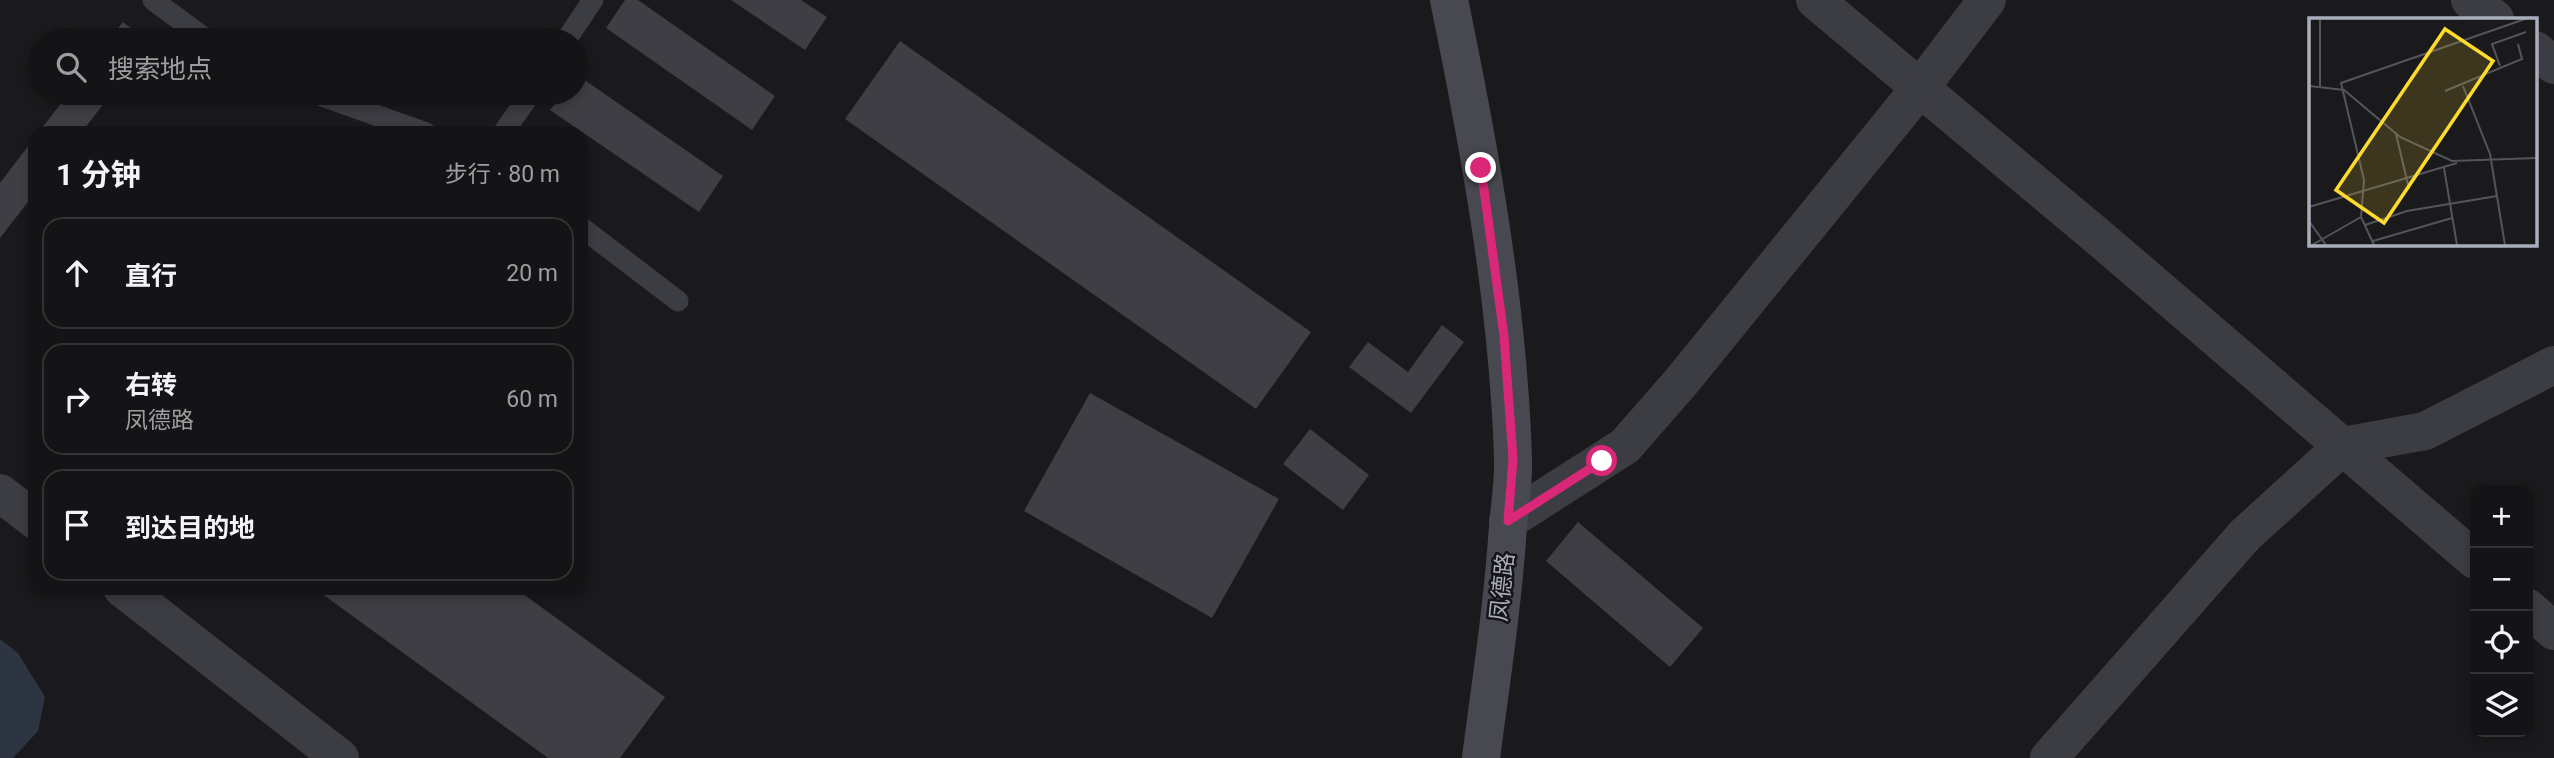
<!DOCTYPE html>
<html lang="zh">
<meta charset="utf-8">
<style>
:root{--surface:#141315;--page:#1d1c1e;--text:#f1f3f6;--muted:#9d9ea0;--line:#333234}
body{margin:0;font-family:Roboto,"Noto Sans SC",sans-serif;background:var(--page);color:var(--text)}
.controls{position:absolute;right:21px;bottom:21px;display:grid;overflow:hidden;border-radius:14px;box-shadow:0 4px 10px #0003}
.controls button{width:63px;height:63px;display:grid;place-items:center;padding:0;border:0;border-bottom:2px solid var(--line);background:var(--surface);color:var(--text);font:35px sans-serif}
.stop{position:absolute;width:21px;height:21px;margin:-16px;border:5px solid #db2777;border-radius:50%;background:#fff}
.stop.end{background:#db2777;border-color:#fff;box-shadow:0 2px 7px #0008}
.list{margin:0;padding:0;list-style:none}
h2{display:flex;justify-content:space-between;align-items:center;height:91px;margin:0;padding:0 28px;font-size:30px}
h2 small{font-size:23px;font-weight:400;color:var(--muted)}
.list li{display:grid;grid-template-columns:46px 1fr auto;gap:21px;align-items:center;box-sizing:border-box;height:112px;margin:0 14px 14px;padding:0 14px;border:2px solid var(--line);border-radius:21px}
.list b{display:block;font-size:26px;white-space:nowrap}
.list p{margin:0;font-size:23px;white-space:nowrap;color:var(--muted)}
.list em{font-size:23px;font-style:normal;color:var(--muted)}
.icon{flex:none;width:38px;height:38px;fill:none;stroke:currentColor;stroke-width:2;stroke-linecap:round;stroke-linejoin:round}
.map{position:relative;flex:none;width:2554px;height:758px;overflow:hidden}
.search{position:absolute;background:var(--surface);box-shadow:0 4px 10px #0003;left:28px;top:28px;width:560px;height:77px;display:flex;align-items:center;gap:18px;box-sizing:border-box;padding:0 24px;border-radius:38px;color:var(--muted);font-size:26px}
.panel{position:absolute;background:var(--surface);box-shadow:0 4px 10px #0003;left:28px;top:126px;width:560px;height:469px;border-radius:21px}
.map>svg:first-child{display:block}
</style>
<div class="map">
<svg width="2554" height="758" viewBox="0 0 2554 758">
<rect width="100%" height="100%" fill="#1a191c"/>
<polygon fill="#2d3542" points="0,639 18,653 45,697 38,731 13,758 0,758"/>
<g fill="#3e3e44">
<polygon points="625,0 638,0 775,96 752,130 606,28"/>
<polygon points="731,0 801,0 827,17 805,50"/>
<polygon points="123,22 146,40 109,40"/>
<polygon points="900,41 1311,332 1256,409 845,119"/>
<polygon points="576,74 723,176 699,212 550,110 563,93 576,93"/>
<polygon points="69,93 112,93 81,133 38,133"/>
<polygon points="35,137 35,193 0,238 0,183"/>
<polygon points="1442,325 1464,342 1411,413 1349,367 1368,342 1408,372"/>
<polygon points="1090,393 1279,499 1212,618 1024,511"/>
<polygon points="1310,429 1369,475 1343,510 1283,464"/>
<polygon points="1578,522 1703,628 1670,667 1546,561"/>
<polygon points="314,588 515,588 665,697 620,758 548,758"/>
</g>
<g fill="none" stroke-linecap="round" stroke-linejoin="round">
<g stroke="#3c3c43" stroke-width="21">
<polyline points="153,0 207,40"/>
<polyline points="566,40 593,0"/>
<polyline points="314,93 426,133"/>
<polyline points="503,133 531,93"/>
<polyline points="581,227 678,301"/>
</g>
<g stroke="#3c3c43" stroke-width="38">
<polyline points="1815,0 2103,241 2475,560"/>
<polyline points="2470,0 2495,19"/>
<polyline points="2535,50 2554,65"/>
<polyline points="0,493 35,520"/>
<polyline points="1508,521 1625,446 1681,382 1920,88 1987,0"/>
<polyline points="122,588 340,758"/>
<polyline points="2528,608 2554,631"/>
<polyline points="2049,758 2245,535 2343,446 2425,431 2554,365"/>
</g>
<path stroke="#484851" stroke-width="38" d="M1449,0C1480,150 1508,304 1513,457C1514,480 1510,503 1508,526C1503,604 1491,681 1481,758"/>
</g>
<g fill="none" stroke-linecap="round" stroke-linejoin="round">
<polyline stroke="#db2777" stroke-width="9" points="1481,168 1504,336 1513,459 1508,521 1602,461"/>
</g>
<g text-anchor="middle" stroke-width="5" stroke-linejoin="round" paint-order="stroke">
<g font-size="23" fill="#aaadbc" stroke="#151417">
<text transform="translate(1502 587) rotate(-84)" y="8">凤德路</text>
</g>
</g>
<g transform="translate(2309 18)">
<rect width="228" height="228" fill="#1a191c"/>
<path fill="none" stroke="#54545c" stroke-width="2" d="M191,48L183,26L217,14M0,68L35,72L91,119L143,143L228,140M11,68V0M154,68L181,136L196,227M136,73L213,41L209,26M87,116L100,171M135,150L148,227M0,189L148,145M0,203L17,227M56,207L98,193L188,178M64,223L143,200M3,227L52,199M65,227L52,199L55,162L32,65L219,0"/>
<path fill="#ffdb2e" fill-opacity="0.15" stroke="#ffdb2e" stroke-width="3.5" d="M136,11L184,43L75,205L27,172Z"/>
<rect width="228" height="228" fill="none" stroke="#aaadbc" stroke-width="3.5"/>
</g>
</svg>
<div class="controls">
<button>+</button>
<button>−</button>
<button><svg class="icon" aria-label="locate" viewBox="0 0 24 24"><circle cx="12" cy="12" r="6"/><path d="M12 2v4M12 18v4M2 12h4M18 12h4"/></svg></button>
<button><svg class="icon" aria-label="layers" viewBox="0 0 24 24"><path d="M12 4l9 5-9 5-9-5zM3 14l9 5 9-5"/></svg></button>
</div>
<div class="stop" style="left:1602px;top:461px"></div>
<div class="stop end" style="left:1481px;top:168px"></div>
<div class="search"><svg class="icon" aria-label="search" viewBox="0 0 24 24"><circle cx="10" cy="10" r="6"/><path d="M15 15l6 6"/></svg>搜索地点</div>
<section class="panel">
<h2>1 分钟<small>步行 · 80 m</small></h2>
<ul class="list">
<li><svg class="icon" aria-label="ahead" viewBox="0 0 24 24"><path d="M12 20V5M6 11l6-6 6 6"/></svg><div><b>直行</b></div><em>20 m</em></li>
<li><svg class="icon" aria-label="right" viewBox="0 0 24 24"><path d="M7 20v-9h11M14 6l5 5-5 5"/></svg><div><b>右转</b><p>凤德路</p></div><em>60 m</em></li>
<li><svg class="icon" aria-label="arrive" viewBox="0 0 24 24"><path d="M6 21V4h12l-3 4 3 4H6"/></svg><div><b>到达目的地</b></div></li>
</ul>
</section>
</div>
